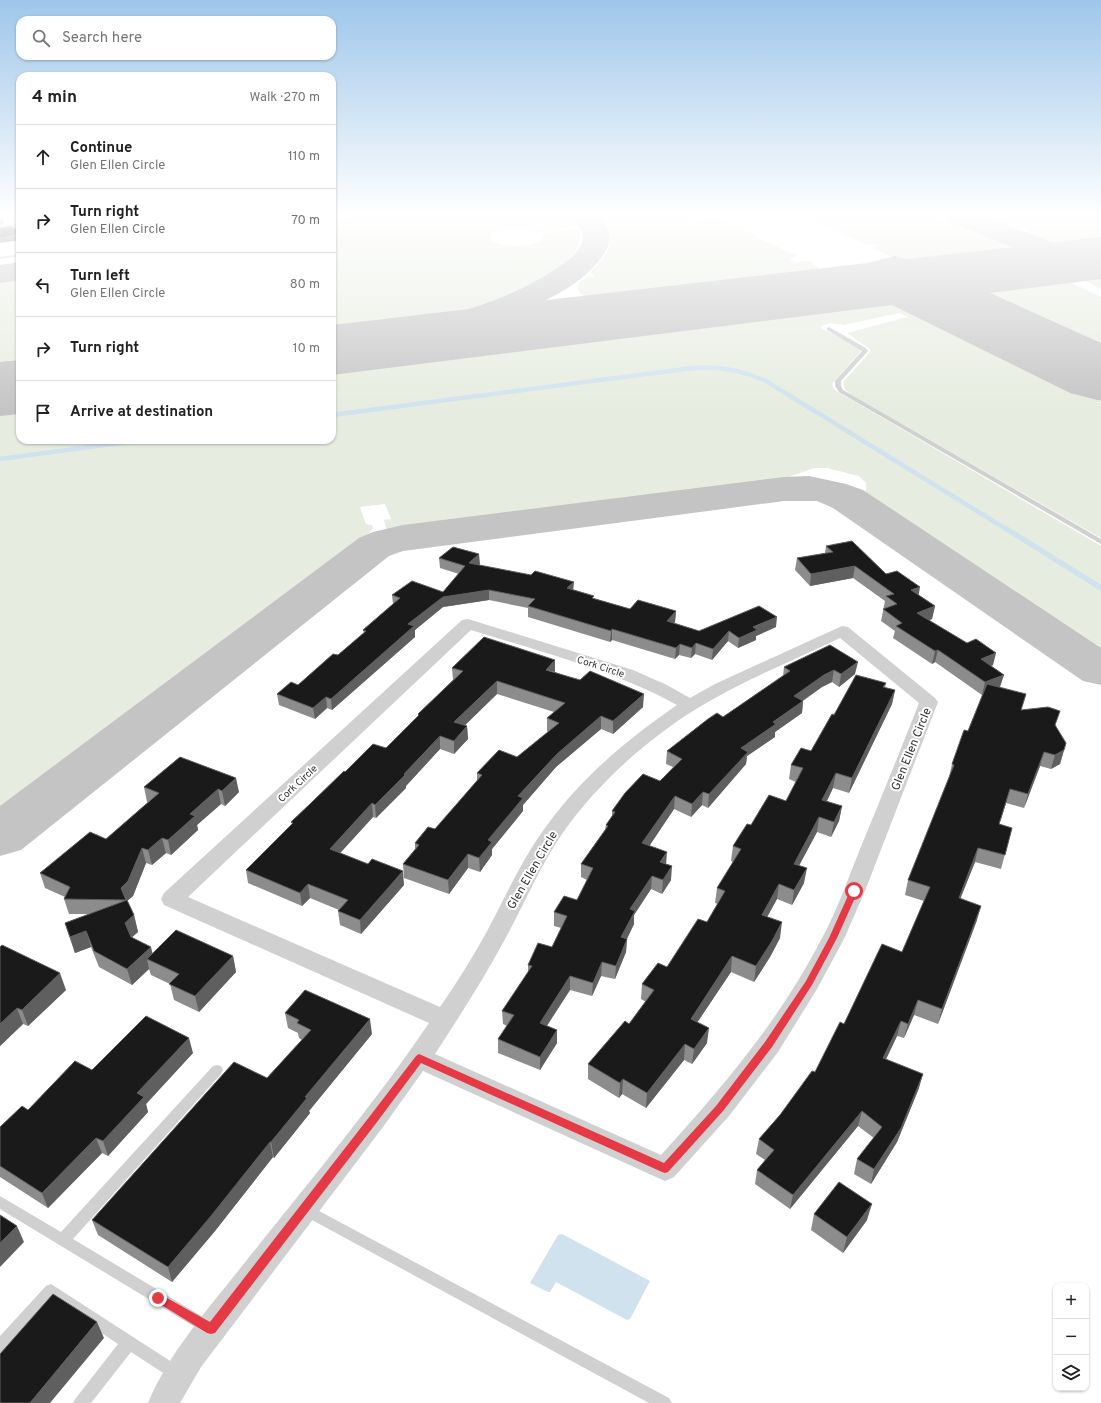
<!DOCTYPE html>
<meta charset="utf-8">
<style>
:root{--surface:#fff;--page:#f2f2f2;--text:#222;--muted:#767676;--line:#e0e0e0}
body{margin:0;font-family:Overpass,sans-serif;background:var(--page);color:var(--text)}
.controls{position:absolute;right:12px;bottom:12px;display:grid;overflow:hidden;border-radius:8px;box-shadow:0 1px 3px #0004}
.controls button{width:36px;height:36px;display:grid;place-items:center;padding:0;border:0;border-bottom:1px solid var(--line);background:var(--surface);color:var(--text);font:20px sans-serif}
.stop{position:absolute;width:12px;height:12px;margin:-9px;border:3px solid #e63946;border-radius:50%;background:#fff}
.stop.end{background:#e63946;border-color:#fff;box-shadow:0 1px 4px #0008}
.list{margin:0;padding:0;list-style:none}
h2{display:flex;justify-content:space-between;align-items:center;height:52px;margin:0;padding:0 16px;font-size:17px}
h2 small{font-size:13px;font-weight:400;color:var(--muted)}
.list li{display:grid;grid-template-columns:26px 1fr auto;gap:12px;align-items:center;box-sizing:border-box;height:64px;padding:0 16px;border-top:1px solid var(--line)}
.list b{display:block;font-size:15px;white-space:nowrap}
.list p{margin:0;font-size:13px;white-space:nowrap;color:var(--muted)}
.list em{font-size:13px;font-style:normal;color:var(--muted)}
.icon{flex:none;width:22px;height:22px;fill:none;stroke:currentColor;stroke-width:2;stroke-linecap:round;stroke-linejoin:round}
.map{position:relative;flex:none;width:1101px;height:1403px;overflow:hidden}
.search{position:absolute;background:var(--surface);box-shadow:0 1px 3px #0004;left:16px;top:16px;width:320px;height:44px;display:flex;align-items:center;gap:10px;box-sizing:border-box;padding:0 14px;border-radius:12px;color:var(--muted);font-size:15px}
.panel{position:absolute;background:var(--surface);box-shadow:0 1px 3px #0004;left:16px;top:72px;width:320px;height:372px;border-radius:12px}
.map>svg:first-child{display:block}
</style>
<div class="map">
<svg width="1101" height="1403" viewBox="0 0 1101 1403">
<rect width="100%" height="100%" fill="#fff"/>
<g fill="#e6ecdf">
<path d="M351,216H568L575,223V226L538,233L522,229L504,230L490,235V238C498,249 533,249 543,238L541,235L576,228C584,239 578,251 569,259C523,304 436,321 374,330C366,332 356,334 347,333C341,333 338,332 332,333V220Z"/>
<path d="M598,216H712L690,220L692,221L716,217L797,256L789,259L795,262L810,261L818,268C814,287 772,281 758,283V286L627,300H600L582,295L578,290L579,283L583,279L595,276L590,273C608,253 620,240 598,216Z"/>
<path d="M818,216H935L938,219L951,220L1022,249L1024,252H1015L1007,255V257C974,261 940,267 907,261C895,258 883,253 872,248L878,246L875,244L868,245L810,220Z"/>
<path d="M978,216H1101V247C1065,251 1055,246 1022,233L1029,231L1027,229L1014,228Z"/>
<polygon points="1072,274 1086,274 1101,279 1101,289"/>
<path d="M1055,275L1101,297V349L998,303L988,297V290C1005,278 1022,283 1041,282L1039,277Z"/>
<polygon points="20,277 20,373 0,375 0,280"/>
<path d="M859,300L889,304L914,311L1101,402V538L851,395C847,391 842,388 844,381L871,351L870,349L847,333L908,317L899,313L844,325L830,323L821,326V328C832,336 853,339 861,351L832,384L835,390L1101,546V653L866,499V483L859,476L827,468H814L772,483L387,531L384,520L391,519L385,504L360,507L366,524L372,525L373,528L366,537L0,812V405L20,402V440H332V364Z"/>
</g>
<polygon fill="#cfe2ee" points="562,1234 650,1281 630,1319 627,1320 556,1282 550,1292 548,1292 530,1283 558,1235"/>
<g fill="none" stroke-linecap="round" stroke-linejoin="round">
<g stroke="#cfe2ee" stroke-width="4.5">
<path d="M332,415L693,368C719,366 742,370 766,381L1006,529"/>
<polyline points="0,459 141,440"/>
</g>
<polyline stroke="#cfe2ee" stroke-width="5.5" points="1005,528 1101,588"/>
<g fill="#c4c4c4" fill-rule="evenodd">
<path d="M570,216H598C615,235 612,245 597,263C550,320 404,347 332,359V339C404,328 497,310 557,268C568,261 583,250 583,236C582,228 574,222 570,216Z"/>
<path d="M947,216H984L1056,244L1083,248H1101V266C1047,265 1000,242 951,222Z"/>
<polygon points="20,262 20,280 0,283 0,265"/>
<polygon points="809,476 846,484 863,490 1101,648 1101,685 1083,681 833,508 817,501 784,501 403,551 389,556 21,850 0,856 0,806 359,538 373,532 403,525 784,477"/>
</g>
<g fill="#c4c4c4" fill-rule="evenodd">
<polygon points="1101,237 1101,279 990,293 1101,343 1101,401 1070,393 892,305 332,375 332,325 867,263 894,256 907,259"/>
<polygon points="20,360 20,414 0,416 0,362"/>
</g>
<g fill="#d0d0d0" fill-rule="evenodd">
<polygon points="20,254 20,256 0,259 0,257"/>
<polygon points="829,327 866,348 868,351 841,381 841,386 843,390 1101,539 1101,544 839,392 835,386 835,381 862,351 827,330 827,328"/>
<polygon points="217,1065 221,1066 223,1070 221,1074 73,1239 213,1323 215,1328 213,1333 208,1335 0,1209 0,1196 61,1232 213,1066"/>
<polygon points="306,1204 669,1398 672,1403 649,1403 301,1214 299,1210 301,1206"/>
<polygon points="51,1284 181,1368 184,1373 181,1378 176,1381 171,1378 131,1352 91,1403 73,1403 76,1398 118,1344 52,1300 5,1352 0,1354 0,1336 46,1286"/>
</g>
<g fill="#d0d0d0" fill-rule="evenodd">
<polygon points="20,223 20,229 0,232 0,226"/>
<path d="M468,619L633,670L667,685L690,698L715,684L842,626L848,627L935,698L938,702L865,891L844,939L817,989L778,1052L729,1116L674,1177L665,1181L656,1177L423,1071L383,1127L201,1367L180,1403H148C170,1350 211,1306 246,1261C308,1183 373,1106 429,1023L164,905L161,899L164,893L462,620ZM471,630C541,652 613,670 677,705C628,739 583,776 548,824C522,858 505,898 485,935C471,960 456,984 440,1007L188,897ZM840,638L919,703C900,752 880,800 860,849C848,879 837,911 821,940C779,1021 722,1088 661,1155L435,1054C459,1017 483,980 504,941C524,905 539,868 562,834C597,784 645,741 696,709C741,681 793,661 840,638Z"/>
</g>
</g>
<g fill="#8c8c8c">
<polygon points="826,546 886,574 935,606 932,619 929,620 993,665 991,666 1000,687 1022,710 1055,726 1064,750 1060,764 1051,769 1040,766 1024,808 1006,803 999,824 1012,828 1001,869 975,862 960,899 977,920 938,1024 914,1015 904,1038 897,1036 886,1059 919,1088 897,1142 871,1184 854,1174 857,1159 874,1138 858,1126 790,1209 755,1184 757,1170 765,1160 756,1154 759,1139 780,1115 815,1072 844,1024 902,952 924,901 905,895 908,880 949,777 952,764 968,731 982,695 935,662 932,664 893,638 895,631 881,621 885,601 853,578 810,586 795,570 797,558 825,553"/>
<polygon points="439,558 480,564 479,565 573,590 594,599 630,609 676,611 675,622 674,623 699,631 776,627 756,636 756,640 738,648 728,641 712,660 695,654 691,658 679,655 675,659 612,640 610,642 528,617 528,608 489,600 443,607 415,630 415,637 332,710 327,708 315,719 279,705 277,694 298,685 338,655 364,633 363,630 393,604 392,595 443,592 459,574 440,568"/>
<polygon points="830,645 855,674 839,687 832,682 822,687 803,701 802,713 775,732 775,737 747,756 746,764 708,808 702,805 691,817 674,809 649,846 666,864 671,880 662,894 651,889 634,915 634,924 627,939 626,952 615,979 601,976 592,996 570,990 547,1026 557,1043 540,1070 498,1053 498,1039 507,1026 503,1024 502,1011 528,973 528,965 552,947 561,928 554,926 554,912 577,900 587,880 581,877 581,864 605,830 606,825 612,816 612,811 660,781 673,767 666,764 667,751 723,717 783,676 784,667"/>
<polygon points="452,668 555,672 643,707 613,734 601,729 556,767 523,805 523,811 492,849 492,855 480,872 468,868 449,894 404,878 403,864 415,849 415,843 435,829 477,781 477,773 517,757 548,732 547,731 547,718 554,712 497,694 465,725 467,726 468,739 454,754 440,749 406,786 406,788 376,818 373,817 340,853 404,885 361,934 340,925 338,911 339,910 310,898 302,906 248,883 246,870 292,824 291,822 345,772 386,748 418,716 418,714 453,680"/>
<polygon points="886,683 885,688 895,690 892,704 849,793 833,788 827,801 842,806 839,821 831,837 817,832 799,865 804,883 792,905 777,899 767,917 780,938 770,957 754,982 731,972 697,1022 707,1043 692,1064 684,1060 646,1108 622,1094 619,1098 588,1079 588,1064 629,1024 646,1002 641,999 642,984 667,967 707,922 718,904 715,903 717,888 733,862 731,861 733,846 751,825 786,801 796,782 789,779 791,765 811,751 834,715"/>
<polygon points="180,757 239,792 225,806 221,804 197,825 198,830 171,855 166,853 152,865 146,863 133,896 127,901 134,915 138,932 132,937 152,953 233,956 236,972 199,1012 174,1000 170,984 151,975 149,969 132,985 99,967 91,947 75,953 70,939 65,923 89,914 69,914 64,899 65,897 45,888 40,873 106,839 148,802 147,802 144,787"/>
<polygon points="0,947 66,990 28,1026 23,1024 0,1046"/>
<polygon points="285,1013 372,1034 309,1111 310,1113 274,1158 273,1157 215,1231 172,1282 98,1235 92,1220 267,1078 302,1040 299,1038 298,1033 288,1028"/>
<polygon points="193,1053 146,1104 148,1112 108,1156 102,1153 48,1208 0,1177 0,1127 28,1110 92,1070"/>
<polygon points="814,1214 867,1220 843,1253 811,1230"/>
</g>
<g fill="#5f5f5f">
<polygon points="0,219 3,219 4,224 0,225"/>
<polygon points="20,234 20,240 0,243 0,238"/>
<polygon points="479,554 480,564 470,573 469,563"/>
<polygon points="855,566 853,578 810,586 811,574"/>
<polygon points="574,582 573,592 567,588"/>
<polygon points="920,587 918,599 911,590"/>
<polygon points="489,590 489,600 443,607 415,630 415,637 332,710 331,699 408,624 443,597"/>
<polygon points="935,606 932,619 915,625 917,613"/>
<polygon points="676,611 675,622 667,632 667,621"/>
<polygon points="777,617 776,627 756,636 756,640 738,648 739,638 753,627"/>
<polygon points="612,629 612,640 610,642 611,631"/>
<polygon points="729,631 728,641 712,660 713,649"/>
<polygon points="696,643 695,654 691,658 692,648"/>
<polygon points="680,644 679,655 675,659 676,648"/>
<polygon points="938,650 935,662 932,664 935,651"/>
<polygon points="996,653 993,665 977,672 981,659"/>
<polygon points="555,660 555,672 546,670"/>
<polygon points="858,662 855,674 839,687 841,674"/>
<polygon points="834,670 832,682 822,687 792,708 794,696 824,675"/>
<polygon points="1004,675 1000,687 982,695 985,682"/>
<polygon points="497,681 497,694 455,735 454,722"/>
<polygon points="895,690 892,704 849,793 852,778"/>
<polygon points="644,694 643,707 613,734 613,721"/>
<polygon points="326,697 327,708 315,719 313,708"/>
<polygon points="803,701 802,713 775,732 775,737 747,756 746,764 708,808 709,794 741,748 773,722"/>
<polygon points="601,716 601,729 556,767 523,805 523,811 492,849 492,855 480,872 479,858 488,840 518,796 557,754"/>
<polygon points="467,726 468,739 454,754 454,741"/>
<polygon points="440,736 440,749 406,786 406,788 376,818 375,805"/>
<polygon points="1064,750 1060,764 1051,769 1055,755"/>
<polygon points="1044,752 1040,766 1024,808 1028,794"/>
<polygon points="836,773 833,788 820,815 822,800"/>
<polygon points="236,778 239,792 225,806 222,791"/>
<polygon points="218,789 221,804 197,825 198,830 171,855 168,840 190,814"/>
<polygon points="1010,789 1006,803 995,838 999,824"/>
<polygon points="703,792 702,805 691,817 692,804"/>
<polygon points="675,796 674,809 642,857 642,843"/>
<polygon points="372,803 373,817 332,862 330,849"/>
<polygon points="842,806 839,821 831,837 834,822"/>
<polygon points="819,817 817,832 792,879 794,864"/>
<polygon points="162,838 166,853 152,865 148,850"/>
<polygon points="142,848 146,863 133,896 127,901 121,888"/>
<polygon points="978,848 975,862 955,912 959,898"/>
<polygon points="667,852 666,865 660,862"/>
<polygon points="468,854 468,868 449,894 448,880"/>
<polygon points="672,866 671,880 662,894 663,880"/>
<polygon points="807,868 804,883 792,905 794,890"/>
<polygon points="403,871 404,885 361,934 360,920"/>
<polygon points="652,876 651,889 634,915 634,924 621,951 621,937 630,909"/>
<polygon points="308,884 310,898 302,906 300,893"/>
<polygon points="779,884 777,899 760,930 762,915"/>
<polygon points="981,906 977,920 938,1024 942,1009"/>
<polygon points="134,915 138,932 130,939 125,923"/>
<polygon points="782,922 780,938 770,957 754,982 756,966"/>
<polygon points="86,931 91,947 75,953 70,937"/>
<polygon points="627,939 626,952 615,979 616,966"/>
<polygon points="151,947 155,963 147,959 149,969 132,985 127,969"/>
<polygon points="233,956 236,972 199,1012 195,996"/>
<polygon points="732,956 731,972 689,1035 691,1019"/>
<polygon points="602,962 601,976 592,996 593,983"/>
<polygon points="60,973 66,990 28,1026 22,1010"/>
<polygon points="570,976 570,990 540,1036 540,1023"/>
<polygon points="918,1000 914,1015 904,1038 908,1024"/>
<polygon points="17,1008 23,1024 0,1046 0,1024"/>
<polygon points="370,1019 372,1034 309,1111 310,1113 274,1158 271,1142 305,1097"/>
<polygon points="901,1021 897,1036 880,1072 883,1058"/>
<polygon points="709,1028 707,1043 692,1064 694,1049"/>
<polygon points="557,1030 557,1043 540,1070 540,1057"/>
<polygon points="189,1038 193,1053 146,1104 148,1112 108,1156 103,1141 137,1093"/>
<polygon points="685,1044 684,1060 646,1108 647,1093"/>
<polygon points="923,1074 919,1088 897,1142 871,1184 874,1169"/>
<polygon points="623,1079 622,1094 619,1098 620,1083"/>
<polygon points="862,1111 858,1126 790,1209 793,1195"/>
<polygon points="96,1138 102,1153 48,1208 42,1193"/>
<polygon points="270,1142 273,1157 215,1231 172,1282 168,1267"/>
<polygon points="872,1204 867,1220 843,1253 847,1237"/>
<polygon points="17,1226 24,1242 0,1267 0,1243"/>
<polygon points="97,1322 104,1338 50,1403 30,1403"/>
</g>
<g fill="#1a1a1a" stroke="#5f5f5f">
<polygon points="0,216 3,219 0,219"/>
<polygon points="12,226 20,233 20,234 0,238 0,228"/>
<polygon points="852,541 886,574 897,571 920,587 911,590 935,606 917,613 967,643 976,639 996,653 981,659 1004,675 985,682 938,650 935,651 896,626 902,623 883,609 897,604 886,596 894,594 855,566 811,574 797,558 833,552 826,546"/>
<polygon points="453,547 479,554 469,563 531,575 535,571 574,582 567,588 594,596 592,598 630,609 638,600 676,611 667,621 699,631 759,606 777,617 753,627 757,630 739,638 729,631 713,649 696,643 692,648 680,644 676,648 612,629 611,631 528,606 535,599 489,590 443,597 408,624 414,626 331,699 326,697 313,708 277,694 291,682 298,685 333,654 338,655 366,631 363,630 400,598 392,595 412,581 443,592 465,566 439,558"/>
<polygon points="484,637 555,660 546,670 580,680 590,671 644,694 613,721 601,716 557,754 518,796 523,798 488,840 492,842 479,858 468,854 448,880 403,864 419,845 415,843 428,827 435,829 482,775 477,773 499,750 517,757 559,723 547,718 565,703 497,681 454,722 467,726 454,741 440,736 404,774 405,775 375,805 372,803 330,849 368,864 372,859 403,871 360,920 338,911 348,900 308,884 300,893 246,870 293,823 291,822 311,803 344,771 345,772 373,744 386,748 419,715 418,714 463,671 452,668"/>
<polygon points="830,645 858,662 841,674 834,670 824,675 794,696 803,701 773,722 776,724 741,748 748,752 709,794 703,792 692,804 675,796 642,843 667,852 660,862 672,866 663,880 652,876 630,909 635,911 621,937 627,939 616,966 602,962 593,983 570,976 540,1023 557,1030 540,1057 498,1039 514,1015 502,1011 532,966 528,965 538,943 552,947 567,916 554,912 564,896 577,900 593,868 581,864 608,826 606,825 615,812 612,811 625,793 643,774 660,781 682,759 667,751 708,719 717,713 723,717 790,671 784,667"/>
<polygon points="856,675 886,683 883,687 895,690 852,778 836,773 822,800 842,806 834,822 819,817 794,864 807,868 794,890 779,884 762,915 782,922 772,941 756,966 732,956 691,1019 709,1028 694,1049 685,1044 647,1093 623,1079 620,1083 588,1064 625,1021 629,1024 654,990 642,984 658,963 667,967 698,919 707,922 725,891 717,888 741,849 733,846 747,824 751,825 769,795 786,801 803,768 791,765 801,748 811,751 832,714 834,715"/>
<polygon points="987,684 1026,694 1021,710 1048,707 1060,711 1055,725 1066,743 1064,750 1055,755 1044,752 1028,794 1010,789 999,824 1012,828 1005,855 978,848 959,898 981,906 942,1009 918,1000 908,1024 901,1021 883,1058 923,1074 901,1128 874,1169 857,1159 882,1127 862,1111 793,1195 757,1170 774,1150 759,1139 780,1115 812,1071 815,1072 840,1022 844,1024 882,944 902,952 930,887 908,880 954,765 952,764 964,730 968,731"/>
<polygon points="180,757 236,778 222,791 218,789 190,814 195,816 168,840 162,838 148,850 142,848 128,881 121,888 126,900 64,899 70,887 40,873 90,832 106,839 159,793 144,787"/>
<polygon points="127,900 134,915 125,923 131,937 151,947 127,969 94,951 86,931 70,937 65,923"/>
<polygon points="176,930 233,956 195,996 169,984 179,974 147,959"/>
<polygon points="2,945 60,973 22,1010 17,1008 0,1024 0,947"/>
<polygon points="305,990 370,1019 305,1097 307,1098 271,1142 270,1142 211,1216 168,1267 92,1220 234,1062 267,1078 311,1030 297,1023 299,1020 285,1013"/>
<polygon points="146,1016 189,1038 137,1093 144,1097 103,1141 96,1138 42,1193 0,1166 0,1127 22,1106 28,1110 75,1061 92,1070"/>
<polygon points="839,1182 872,1204 847,1237 814,1214"/>
<polygon points="0,1215 17,1226 0,1243"/>
<polygon points="53,1294 97,1322 30,1403 0,1403 0,1354"/>
</g>
<linearGradient id="sky" x2="0" y2="1"><stop stop-color="#9ec6ea"/><stop offset="0.52" stop-color="#fff"/><stop offset="1" stop-color="#fff" stop-opacity="0"/></linearGradient>
<rect width="1101" height="412" fill="url(#sky)"/>
<polygon fill="#e63946" points="851,889 854,889 858,891 837,938 812,985 772,1047 723,1111 668,1172 665,1173 662,1172 421,1063 377,1122 215,1333 211,1334 207,1333 155,1301 153,1298 155,1294 158,1293 210,1322 370,1116 416,1056 419,1054 664,1163 716,1106 765,1042 806,981 829,938"/>
<g text-anchor="middle" stroke-width="4" stroke-linejoin="round" paint-order="stroke">
<g font-size="10" fill="#333" stroke="#fff">
<text transform="translate(601 666) rotate(18)" y="4">Cork Circle</text>
<text transform="translate(297 783) rotate(-43)" y="4">Cork Circle</text>
</g>
<g font-size="12" fill="#333" stroke="#fff">
<text transform="translate(911 749) rotate(-68)" y="4">Glen Ellen Circle</text>
<text transform="translate(532 870) rotate(-60)" y="4">Glen Ellen Circle</text>
</g>
</g>
</svg>
<div class="controls">
<button>+</button>
<button>−</button>
<button><svg class="icon" aria-label="layers" viewBox="0 0 24 24"><path d="M12 4l9 5-9 5-9-5zM3 14l9 5 9-5"/></svg></button>
</div>
<div class="stop" style="left:854px;top:891px"></div>
<div class="stop end" style="left:158px;top:1298px"></div>
<div class="search"><svg class="icon" aria-label="search" viewBox="0 0 24 24"><circle cx="10" cy="10" r="6"/><path d="M15 15l6 6"/></svg>Search here</div>
<section class="panel">
<h2>4 min<small>Walk · 270 m</small></h2>
<ul class="list">
<li><svg class="icon" aria-label="ahead" viewBox="0 0 24 24"><path d="M12 20V5M6 11l6-6 6 6"/></svg><div><b>Continue</b><p>Glen Ellen Circle</p></div><em>110 m</em></li>
<li><svg class="icon" aria-label="right" viewBox="0 0 24 24"><path d="M7 20v-9h11M14 6l5 5-5 5"/></svg><div><b>Turn right</b><p>Glen Ellen Circle</p></div><em>70 m</em></li>
<li><svg class="icon" aria-label="left" viewBox="0 0 24 24"><path d="M17 20v-9H6M10 6l-5 5 5 5"/></svg><div><b>Turn left</b><p>Glen Ellen Circle</p></div><em>80 m</em></li>
<li><svg class="icon" aria-label="right" viewBox="0 0 24 24"><path d="M7 20v-9h11M14 6l5 5-5 5"/></svg><div><b>Turn right</b></div><em>10 m</em></li>
<li><svg class="icon" aria-label="arrive" viewBox="0 0 24 24"><path d="M6 21V4h12l-3 4 3 4H6"/></svg><div><b>Arrive at destination</b></div></li>
</ul>
</section>
</div>
